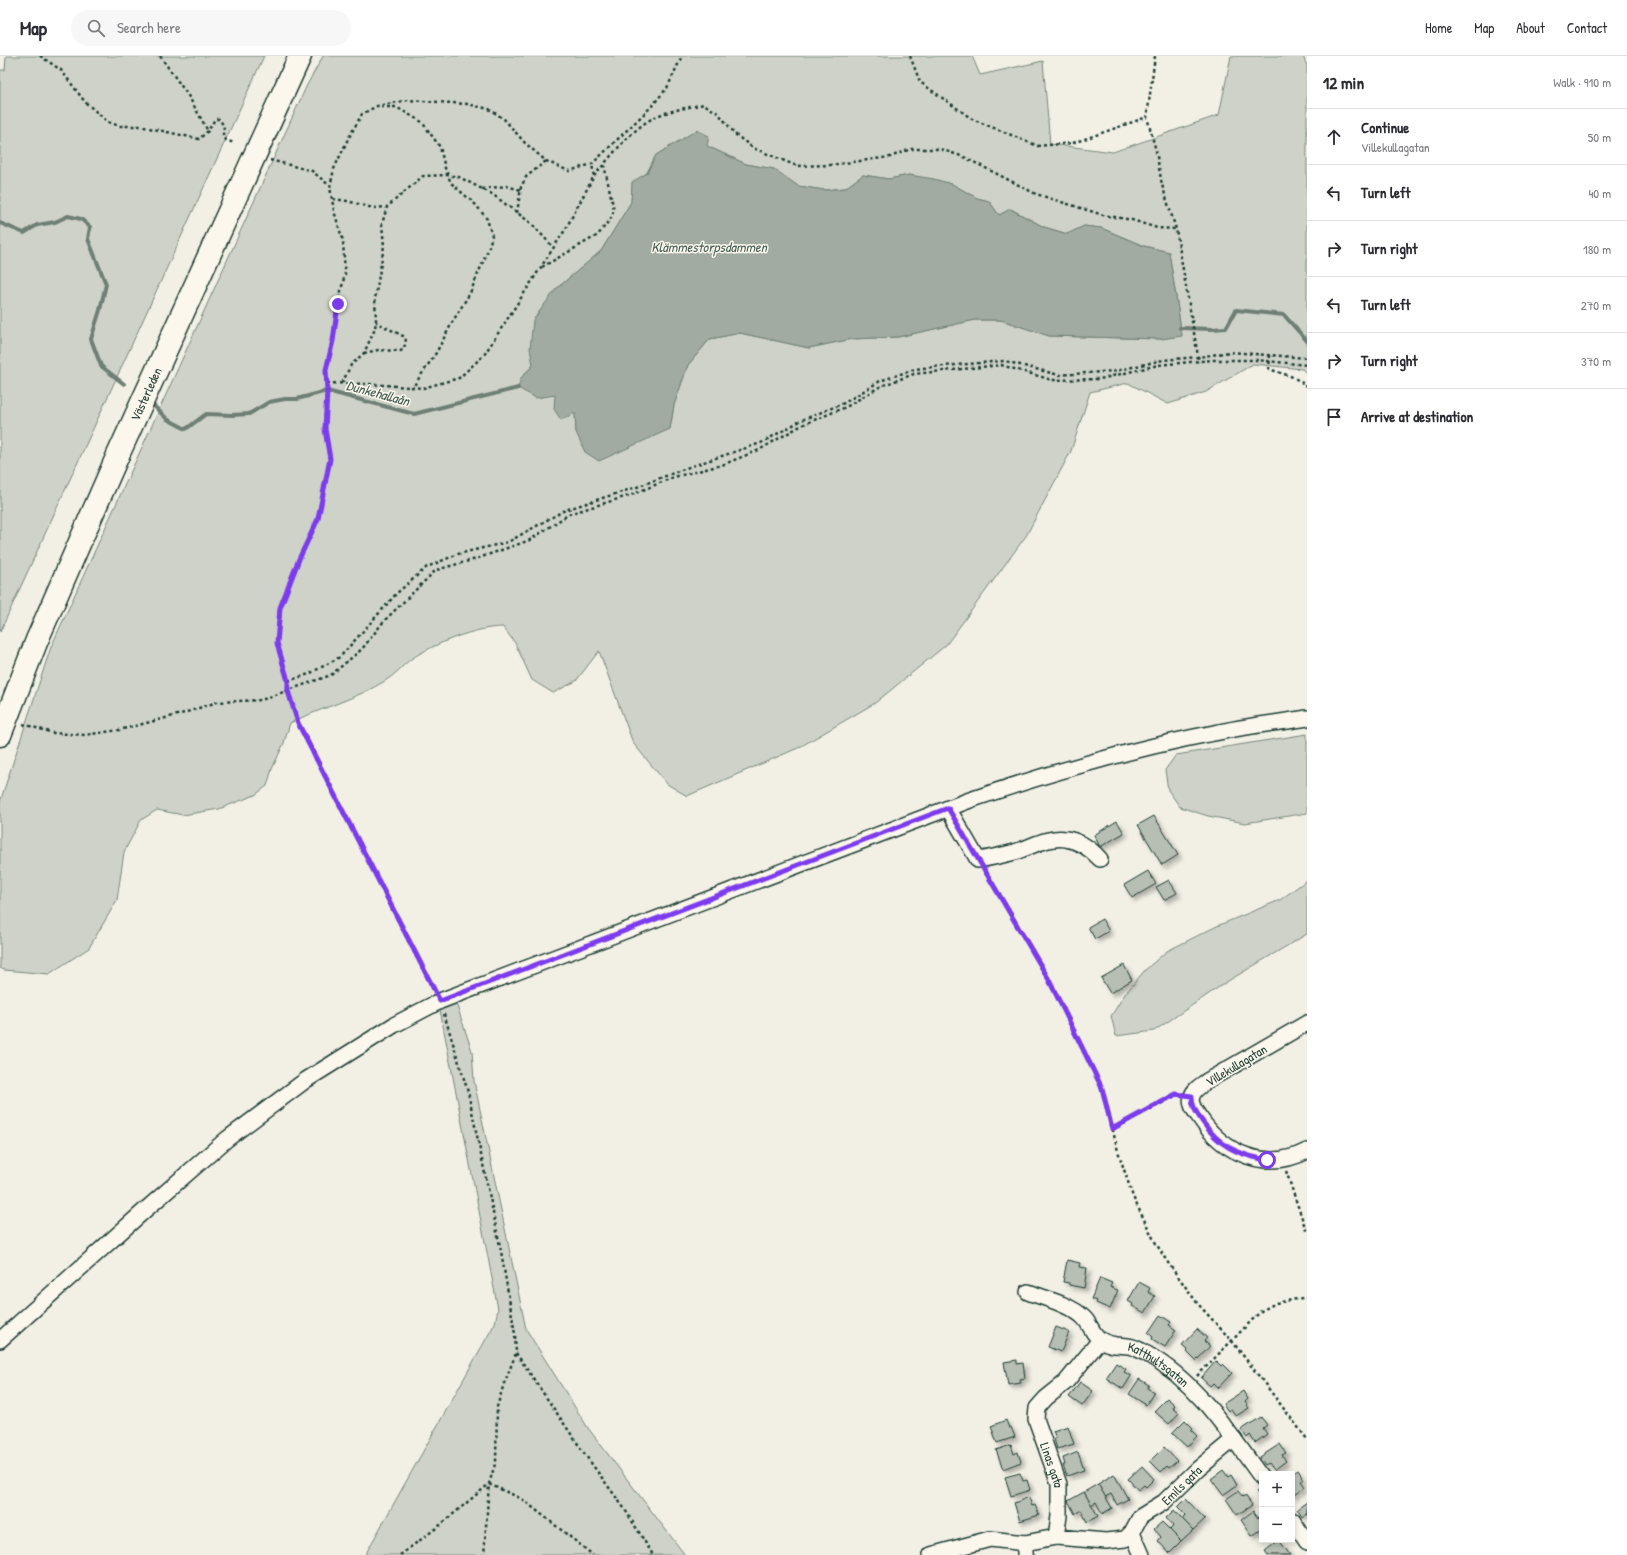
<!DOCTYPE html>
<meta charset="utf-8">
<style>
:root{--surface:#fff;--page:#f7f7f7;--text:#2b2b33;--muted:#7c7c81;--line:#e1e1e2}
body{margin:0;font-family:"Patrick Hand",sans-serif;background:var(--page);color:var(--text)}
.controls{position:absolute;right:12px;bottom:12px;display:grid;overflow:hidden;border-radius:0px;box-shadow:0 2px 6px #0003}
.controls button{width:36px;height:36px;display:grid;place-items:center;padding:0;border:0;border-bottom:1px solid var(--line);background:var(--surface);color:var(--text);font:20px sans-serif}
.stop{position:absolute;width:12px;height:12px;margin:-9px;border:3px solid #7c3aed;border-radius:50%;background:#fff}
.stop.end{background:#7c3aed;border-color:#fff;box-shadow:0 1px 4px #0008}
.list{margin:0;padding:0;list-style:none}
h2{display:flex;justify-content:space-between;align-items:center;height:52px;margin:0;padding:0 16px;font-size:17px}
h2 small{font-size:13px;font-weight:400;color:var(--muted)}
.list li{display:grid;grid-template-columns:26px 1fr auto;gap:12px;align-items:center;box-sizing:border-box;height:56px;padding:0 16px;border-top:1px solid var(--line)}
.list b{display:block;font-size:15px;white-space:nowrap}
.list p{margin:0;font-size:13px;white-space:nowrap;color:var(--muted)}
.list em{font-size:13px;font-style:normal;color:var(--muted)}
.icon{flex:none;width:22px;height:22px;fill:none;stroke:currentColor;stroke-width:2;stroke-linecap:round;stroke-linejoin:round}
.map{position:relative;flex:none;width:1307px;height:1499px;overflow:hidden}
header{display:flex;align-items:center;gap:24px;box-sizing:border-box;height:56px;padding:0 20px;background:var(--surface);border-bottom:1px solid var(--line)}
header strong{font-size:19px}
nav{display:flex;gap:22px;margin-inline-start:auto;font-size:14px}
.search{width:280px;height:36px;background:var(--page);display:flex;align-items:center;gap:10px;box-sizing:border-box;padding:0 14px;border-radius:22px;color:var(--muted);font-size:15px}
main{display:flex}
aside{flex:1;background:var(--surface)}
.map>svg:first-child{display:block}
</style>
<header>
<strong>Map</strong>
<div class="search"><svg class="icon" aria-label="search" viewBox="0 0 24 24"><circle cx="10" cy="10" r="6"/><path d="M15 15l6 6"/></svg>Search here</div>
<nav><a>Home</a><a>Map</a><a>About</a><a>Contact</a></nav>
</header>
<main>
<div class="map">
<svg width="1307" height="1499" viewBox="0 0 1307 1499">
<defs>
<filter id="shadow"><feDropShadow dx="3.5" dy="3.5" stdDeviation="2" flood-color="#0004"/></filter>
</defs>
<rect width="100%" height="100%" fill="#f2f0e5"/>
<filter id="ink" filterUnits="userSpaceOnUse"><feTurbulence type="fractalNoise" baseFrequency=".025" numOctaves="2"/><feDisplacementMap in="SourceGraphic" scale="8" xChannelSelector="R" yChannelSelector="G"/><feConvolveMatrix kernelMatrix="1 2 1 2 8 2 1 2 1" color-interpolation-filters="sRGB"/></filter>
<g filter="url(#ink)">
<g fill="#cfd2c8" stroke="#77887e" fill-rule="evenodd">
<polygon points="6,0 264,0 0,576 0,14 5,14"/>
<path d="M323,0H972L980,19L1043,5L1050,88L1113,96L1219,59L1231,0H1303L1307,10V318L1302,313L1253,308L1206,336L1168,348L1128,327L1090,336L1071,395L1026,480L946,589L875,647L798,692L687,740L667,728L633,687L599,595L576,625L553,637L532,624L515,587L503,571C475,571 434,588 411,603C402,610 395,619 385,625C356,643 321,652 290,667L284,687L272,713L267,730L255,739L219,753L183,759L157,754L141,764L124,796L117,844L89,892L49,918L4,914L0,912V746L51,591L307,29ZM697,74L707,90L746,108L774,113L798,130L824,134L845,132L863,119L889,123L909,119L952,128L977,142L989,145L999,159L1011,153L1044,171L1068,178L1084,170L1101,172L1144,190L1169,196L1182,279L1161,283L1049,280L1001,264H975L898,281L852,283L809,292L740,277L710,283L688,309L674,349L670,373L576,376L575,356L555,339L521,322L533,309L556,233L601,195L631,146L633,126L647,117L656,99Z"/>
<polygon points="1307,678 1307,757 1245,767 1208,760 1180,751 1168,734 1165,714 1176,699"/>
<polygon points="1307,824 1307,878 1228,925 1154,975 1116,980 1111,960 1125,938 1145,914 1167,895 1217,870 1280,844"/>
<polygon points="456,947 472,995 474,1025 526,1273 588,1372 685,1499 365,1499 495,1267 498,1253 440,954"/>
</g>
<polygon fill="#a2aba1" stroke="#6e7f75" points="697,74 709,80 707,90 746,108 774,113 798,130 824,134 845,132 863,119 889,123 909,119 934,123 952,128 977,142 989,145 999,159 1010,153 1044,171 1067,178 1084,170 1101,172 1144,190 1169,196 1182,280 1161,283 1049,280 1001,264 975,264 898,281 852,283 809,292 740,277 710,283 688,309 674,349 670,373 599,405 585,396 576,376 575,357 561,364 554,353 555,339 536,342 518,332 521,322 533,309 530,293 533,264 556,233 601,195 631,146 632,126 647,117 656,99"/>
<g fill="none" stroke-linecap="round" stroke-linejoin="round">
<g stroke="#6e7f75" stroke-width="4">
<polyline points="0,167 24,177 37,169 55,166 68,160 81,163 90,171 88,183 106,228 100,254 91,283 101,310 124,328"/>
<polyline points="1180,272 1212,273 1226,272 1236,254 1284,259 1307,285"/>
<polyline points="153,349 167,363 186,373 206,358 232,359 249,358 269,346 285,343 297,343 327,335 414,358 518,332"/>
</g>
</g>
<g fill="#b7beb3" stroke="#1f3d34" filter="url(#shadow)">
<polygon points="1154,760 1178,799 1162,809 1138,769"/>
<polygon points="1117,765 1124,777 1100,791 1094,779"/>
<polygon points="1148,815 1156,828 1132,842 1124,829"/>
<polygon points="1169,824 1177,837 1164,844 1156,831"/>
<polygon points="1102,863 1109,875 1095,883 1088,871"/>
<polygon points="1124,909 1132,924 1110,937 1101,922"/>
<polygon points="1067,1204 1080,1207 1079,1211 1087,1212 1084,1232 1069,1229 1069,1227 1063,1226"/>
<polygon points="1100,1222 1112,1227 1110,1231 1118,1234 1110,1253 1096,1247 1097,1245 1091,1243"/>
<polygon points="1139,1226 1150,1232 1148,1236 1155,1240 1145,1257 1132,1250 1133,1248 1128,1245"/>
<polygon points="1160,1259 1171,1266 1169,1269 1176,1274 1165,1291 1152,1283 1153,1281 1148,1277"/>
<polygon points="1056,1271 1069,1276 1061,1296 1048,1291"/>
<polygon points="1197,1273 1207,1282 1204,1285 1210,1290 1196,1305 1186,1295 1187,1293 1182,1289"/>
<polygon points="1017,1304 1017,1308 1023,1307 1025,1322 1020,1323 1021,1327 1008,1329 1004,1306"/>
<polygon points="1216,1305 1221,1310 1223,1308 1232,1317 1218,1332 1213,1327 1210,1330 1201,1322"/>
<polygon points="1116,1307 1126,1313 1124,1316 1131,1320 1123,1333 1106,1322"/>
<polygon points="1139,1323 1149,1329 1147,1332 1154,1336 1146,1349 1129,1338"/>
<polygon points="1080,1326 1093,1335 1082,1350 1069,1341"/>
<polygon points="1243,1335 1248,1343 1245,1346 1249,1352 1236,1360 1231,1353 1228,1355 1223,1348"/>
<polygon points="1167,1342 1175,1349 1173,1352 1179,1357 1169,1368 1154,1355"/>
<polygon points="1261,1361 1267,1369 1263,1372 1267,1378 1255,1387 1250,1379 1247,1382 1241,1374"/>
<polygon points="1006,1364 1009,1372 1011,1371 1015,1381 997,1387 991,1370"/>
<polygon points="1185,1364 1193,1372 1191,1374 1197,1380 1187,1391 1172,1377"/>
<polygon points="1068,1370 1074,1388 1057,1393 1054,1383 1056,1382 1053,1375"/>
<polygon points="1280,1388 1286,1397 1282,1399 1286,1405 1274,1414 1269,1407 1265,1409 1260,1401"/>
<polygon points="1011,1389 1014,1398 1018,1396 1021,1406 1003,1413 996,1394"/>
<polygon points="1164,1391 1177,1405 1169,1412 1167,1410 1161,1416 1150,1405"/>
<polygon points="1078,1396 1084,1414 1067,1420 1063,1409 1065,1409 1063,1402"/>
<polygon points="1142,1410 1154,1423 1146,1431 1144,1429 1138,1434 1128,1423"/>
<polygon points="1223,1414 1228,1421 1231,1419 1237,1429 1223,1439 1211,1423"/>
<polygon points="1298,1414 1304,1423 1301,1425 1305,1431 1292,1440 1292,1418"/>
<polygon points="1020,1417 1023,1425 1027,1424 1030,1434 1011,1440 1005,1421"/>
<polygon points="1114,1418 1128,1443 1117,1449 1111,1438 1105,1441 1098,1428"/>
<polygon points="1098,1428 1112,1452 1102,1458 1096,1446 1091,1449 1084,1436"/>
<polygon points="1238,1435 1243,1441 1245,1439 1252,1449 1237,1459 1226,1443"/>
<polygon points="1084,1436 1098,1460 1087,1466 1081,1454 1075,1458 1068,1445"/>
<polygon points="1029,1441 1032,1450 1035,1449 1039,1459 1020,1465 1014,1447"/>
<polygon points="1186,1443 1205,1463 1193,1474 1182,1463 1185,1459 1178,1451"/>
<polygon points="1307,1446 1307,1460 1306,1458 1302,1461 1297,1453"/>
<polygon points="1174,1454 1193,1474 1181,1485 1170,1474 1173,1470 1166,1462"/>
<polygon points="1253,1455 1258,1462 1260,1460 1262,1463 1262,1473 1252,1480 1241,1464"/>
<polygon points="1162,1466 1181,1485 1169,1497 1158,1485 1161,1481 1154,1473"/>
<polygon points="1279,1484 1290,1499 1268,1499 1265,1495"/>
</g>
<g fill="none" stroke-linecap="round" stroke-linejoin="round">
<g stroke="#1f3d34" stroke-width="18">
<g id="minor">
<path d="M948,752L978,804C991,802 1003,799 1015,796C1031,791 1049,780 1066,783C1080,785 1091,793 1100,803"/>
<path d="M1307,967L1207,1025C1202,1029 1194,1033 1192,1040C1189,1048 1195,1055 1200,1062C1224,1098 1266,1116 1307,1095"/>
<path id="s1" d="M1028,1236C1044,1242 1071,1249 1083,1261C1091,1268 1092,1279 1101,1284C1110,1290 1118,1289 1128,1290C1134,1290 1141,1295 1147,1298C1197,1326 1229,1377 1262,1422"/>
<path d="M0,1284L144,1155L227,1083L306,1024L394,969L440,945L970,744C1049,717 1131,693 1214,677C1244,670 1276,667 1307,662"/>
<path id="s2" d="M1100,1284L1066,1326L1046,1342L1037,1352L1036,1363L1059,1428V1460L1056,1481L1106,1485L1125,1483L1132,1476L1140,1461L1164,1446L1198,1413L1234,1383"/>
<polyline points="1292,1464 1307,1486"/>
<polyline points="1132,1476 1142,1499"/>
<polyline points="931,1499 990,1483 1025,1487"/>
<polyline points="1025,1499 1025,1487 1056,1481"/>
</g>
</g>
<g stroke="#1f3d34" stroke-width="25">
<g id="trunk">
<path id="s3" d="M0,679L37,584L118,399L300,0"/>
</g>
</g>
<g stroke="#1f3d34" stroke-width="2.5" stroke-dasharray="3 3" stroke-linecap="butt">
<polyline points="40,0 61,14 85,46 108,66 119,70 140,70 199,83 208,75 215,63 219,63 224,70 223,79 226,84 234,87"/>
<polyline points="160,0 189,41 208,75"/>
<polyline points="910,0 920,26 972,63 1038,90 1073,87 1147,61"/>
<polyline points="1155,0 1147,61 1156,95 1162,129 1176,173 1199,306"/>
<polyline points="381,51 396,51 422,66 440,91 445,112 451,127 476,149 487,163 492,180 488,194 470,237 453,265 436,297 413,331"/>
<polyline points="270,104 312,115 330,130"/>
<path d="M594,120C613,98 636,66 665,57C678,53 691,51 704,48L719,58L736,79L753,92L797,110L830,109L890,101L911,93H940L964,101L1036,138L1103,159L1132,164L1157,172L1176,173"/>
<polyline points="482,133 506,130 521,134"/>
<polyline points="333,143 347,145 373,152 387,151"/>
<polyline points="517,157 521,131 526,121 546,105"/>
<polyline points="542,211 598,179 611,162 614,154 604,109"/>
<path d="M364,297L378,294L401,295C405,290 407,287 405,281L376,266"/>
<polyline points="1270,299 1269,313 1293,321 1307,330"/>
<polyline points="327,327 369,328 423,332 459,322 484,299 565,174 594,120 592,108"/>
<polyline points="342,327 351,309 364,297 375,273 376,264 375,243 384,190 382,168 387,151 423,120 448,119 459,121 492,138 531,167 553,191"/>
<polyline points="288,625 309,618 340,601 397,537 427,511 458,498 508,486 565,454 637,431 689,411 761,387 802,364 844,347 880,325 915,313 933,311 1005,305 1059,319 1115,315 1163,304 1199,301 1229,296 1307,302"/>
<polyline points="23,668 53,677 85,679 119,674 181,658 217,646 261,644 331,619 362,593 384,565 436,514 476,503 530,484 569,458 631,439 674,421 722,409 759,394 802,369 846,351 881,330 914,318 1001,309 1052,324 1100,323 1158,309 1212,304 1257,304 1307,309"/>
<polyline points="986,816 1048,922 1102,1032 1118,1095 1133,1141 1154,1184 1166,1204 1198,1248 1232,1285 1307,1383"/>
<polyline points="434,934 298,667 288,635 288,625 277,587 280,552 299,503 318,463 330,403 325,373 327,335 326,314 333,285 338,247 345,218 343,185 334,155 330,131 334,113 348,83 362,58 377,50 408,44 467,48 489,53 504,63 525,87 546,105 569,115 592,108 651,51 667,32 682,0"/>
<polyline points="444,958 468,1036 501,1195 515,1278 516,1297 503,1331 497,1351 496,1405 489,1428 484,1499"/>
<polyline points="1113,1073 1176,1039 1180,1039"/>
<polyline points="1286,1115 1307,1177"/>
<polyline points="516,1297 586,1400 624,1452 653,1499"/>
<polyline points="1197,1320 1261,1255 1276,1247 1307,1241"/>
<polyline points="1257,1435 1262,1442"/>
<polyline points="400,1499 439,1470 489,1428 522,1443 593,1499"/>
</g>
<use href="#minor" stroke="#fbf7ec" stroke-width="15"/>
<use href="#trunk" stroke="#fbf7ec" stroke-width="22"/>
</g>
</g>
<g fill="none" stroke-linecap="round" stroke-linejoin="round" filter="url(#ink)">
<path stroke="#7c3aed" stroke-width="5" d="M338,248L333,285L326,314L327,335L325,373L330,403L318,463L299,503L280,552L277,587L288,625V635L298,667L440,945L948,752L1048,922L1102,1032L1112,1073L1176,1038L1192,1040C1192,1051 1196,1056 1202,1065C1219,1090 1238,1099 1267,1104"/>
</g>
<g text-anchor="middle" stroke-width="3" stroke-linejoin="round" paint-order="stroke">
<g font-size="13" fill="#1f3d34" stroke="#fbf7ec">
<text dy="5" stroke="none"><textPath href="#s3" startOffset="371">Västerleden</textPath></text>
<text transform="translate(1236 1009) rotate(-31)" y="5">Villekullagatan</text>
<text dy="5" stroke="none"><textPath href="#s1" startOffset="154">Katthultsgatan</textPath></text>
<text dy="5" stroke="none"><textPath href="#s2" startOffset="153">Linas gata</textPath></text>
<text dy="5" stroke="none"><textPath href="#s2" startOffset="375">Emils gata</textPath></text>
</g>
<g font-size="14" font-style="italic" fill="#465e55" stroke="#fbf7ec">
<text x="709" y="196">Klämmestorpsdammen</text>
<text transform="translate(378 337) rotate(15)" y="5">Dunkehallaån</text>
</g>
</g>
</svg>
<div class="controls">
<button>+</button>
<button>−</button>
</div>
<div class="stop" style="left:1267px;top:1104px"></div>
<div class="stop end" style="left:338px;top:248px"></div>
</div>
<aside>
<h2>12 min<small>Walk · 910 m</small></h2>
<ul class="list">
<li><svg class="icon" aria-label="ahead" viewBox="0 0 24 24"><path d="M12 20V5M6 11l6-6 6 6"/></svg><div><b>Continue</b><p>Villekullagatan</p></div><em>50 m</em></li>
<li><svg class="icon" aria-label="left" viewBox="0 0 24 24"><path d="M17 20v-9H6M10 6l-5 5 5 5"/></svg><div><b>Turn left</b></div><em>40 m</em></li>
<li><svg class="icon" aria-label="right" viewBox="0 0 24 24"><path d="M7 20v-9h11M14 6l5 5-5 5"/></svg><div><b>Turn right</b></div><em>180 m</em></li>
<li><svg class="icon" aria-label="left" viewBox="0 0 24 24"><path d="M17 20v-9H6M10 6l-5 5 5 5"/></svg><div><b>Turn left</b></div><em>270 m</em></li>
<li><svg class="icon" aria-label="right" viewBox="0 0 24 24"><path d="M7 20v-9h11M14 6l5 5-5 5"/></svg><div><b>Turn right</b></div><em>370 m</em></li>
<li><svg class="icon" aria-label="arrive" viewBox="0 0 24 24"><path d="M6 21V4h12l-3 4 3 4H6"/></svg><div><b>Arrive at destination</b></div></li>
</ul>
</aside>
</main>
